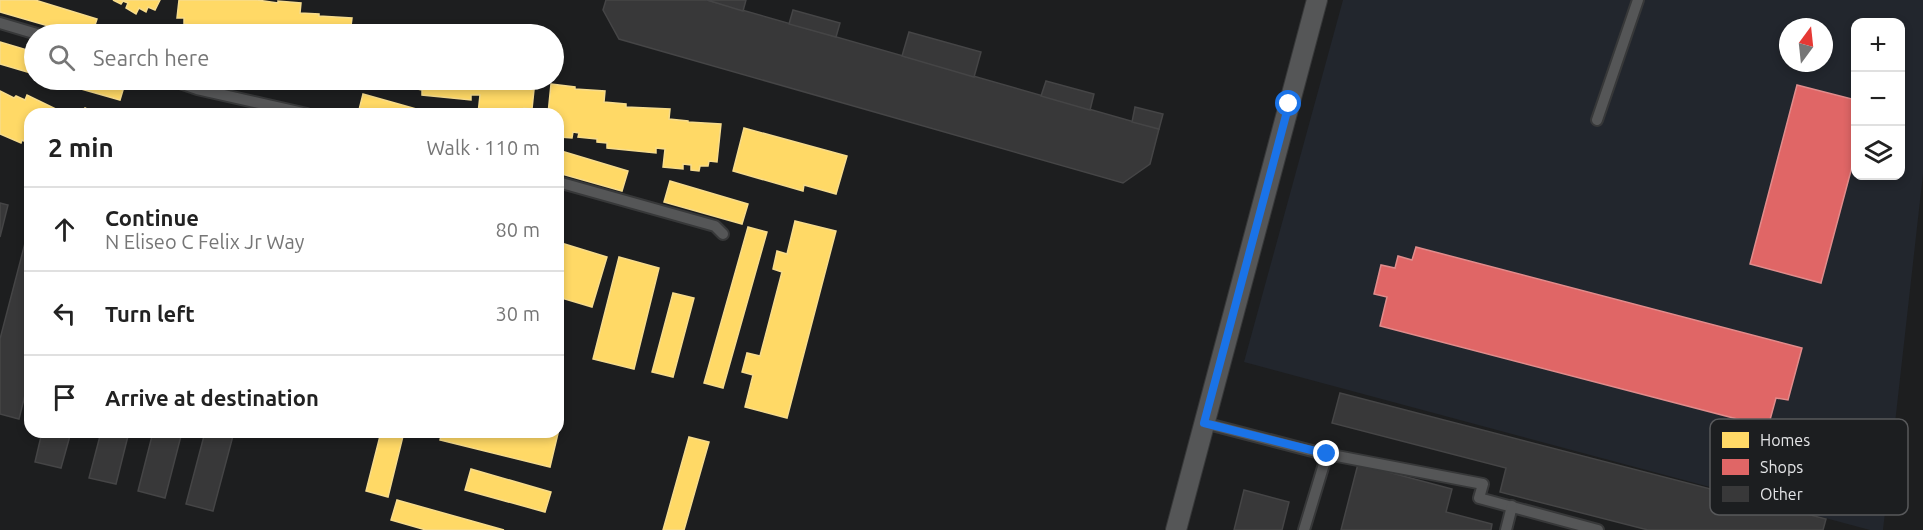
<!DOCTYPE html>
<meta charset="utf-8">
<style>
:root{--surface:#fff;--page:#f6f6f6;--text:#222;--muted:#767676;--line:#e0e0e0}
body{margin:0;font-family:Ubuntu,sans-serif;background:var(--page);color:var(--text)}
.controls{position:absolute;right:18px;top:18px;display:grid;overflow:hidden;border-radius:12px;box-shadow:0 3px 9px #0003}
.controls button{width:54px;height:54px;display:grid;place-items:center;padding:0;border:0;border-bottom:2px solid var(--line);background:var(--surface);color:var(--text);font:30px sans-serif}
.compass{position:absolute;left:1779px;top:18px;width:54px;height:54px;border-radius:50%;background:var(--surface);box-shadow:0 3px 9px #0003;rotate:15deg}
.stop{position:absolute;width:18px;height:18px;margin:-14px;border:4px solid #1a73e8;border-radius:50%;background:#fff}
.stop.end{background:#1a73e8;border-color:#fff;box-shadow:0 2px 6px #0008}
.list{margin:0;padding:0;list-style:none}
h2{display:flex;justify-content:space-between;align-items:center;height:78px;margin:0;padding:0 24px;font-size:26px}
h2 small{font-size:20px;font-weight:400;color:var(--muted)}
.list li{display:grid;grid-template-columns:39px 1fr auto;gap:18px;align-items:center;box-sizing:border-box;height:84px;padding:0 24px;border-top:2px solid var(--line)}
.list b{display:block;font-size:22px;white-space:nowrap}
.list p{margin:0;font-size:20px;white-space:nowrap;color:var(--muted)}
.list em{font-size:20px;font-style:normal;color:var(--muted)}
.icon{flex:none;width:33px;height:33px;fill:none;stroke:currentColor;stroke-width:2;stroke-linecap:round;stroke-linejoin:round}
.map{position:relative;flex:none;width:1923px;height:530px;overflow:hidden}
.search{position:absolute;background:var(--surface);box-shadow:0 3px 9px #0003;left:24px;top:24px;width:540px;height:66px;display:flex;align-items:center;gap:15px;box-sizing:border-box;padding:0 21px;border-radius:33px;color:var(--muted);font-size:22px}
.panel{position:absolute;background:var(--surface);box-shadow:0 3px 9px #0003;left:24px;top:108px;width:540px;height:330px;border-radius:18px}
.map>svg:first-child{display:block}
</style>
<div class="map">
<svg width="1923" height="530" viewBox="0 0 1923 530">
<rect width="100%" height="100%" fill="#1d1e1f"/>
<path fill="#22262d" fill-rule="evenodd" d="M1343,0H1923V174L1883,530H1870L1244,362ZM1856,22H1900V176H1856ZM1788,27H1824V63H1788Z"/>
<g fill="#ffd966" stroke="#f7dc8c" stroke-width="1.5">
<polygon points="0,0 35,0 97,19 92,34 76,34 0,12"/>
<polygon points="113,0 160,0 155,10 148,7 146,12 139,8 136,14 126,8 128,3 123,1 121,4"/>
<polygon points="179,0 257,0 278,3 278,1 301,3 300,13 319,14 319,16 352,18 350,34 228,34 228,32 209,30 209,27 203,26 203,31 191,30 191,25 184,24 184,18 177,18"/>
<polygon points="121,27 141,34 118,34"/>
<polygon points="366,31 390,33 390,34 365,34"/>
<polygon points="0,42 34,52 34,74 0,64"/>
<polygon points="54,80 76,80 75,85"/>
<polygon points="84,80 126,80 120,100 81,89"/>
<polygon points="375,80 387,80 387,85 375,83"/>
<polygon points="390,80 535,80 532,109 524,108 523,113 515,112 515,114 506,114 506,112 498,111 498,114 478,114 480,95 471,95 471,100 422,95 422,90 412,88 412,86 393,84 394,80"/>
<polygon points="551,84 575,87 575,89 605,91 604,102 626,104 626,107 670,109 669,119 688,121 688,122 721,124 717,162 709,161 708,166 700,166 699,171 691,170 691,165 683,164 683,169 663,167 665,149 656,148 656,153 607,148 607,143 597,142 597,139 578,137 579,133 573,132 572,138 560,137 561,131 558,131 558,114 548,114"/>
<polygon points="0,91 14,98 16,96 25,100 27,95 66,114 30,114 30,144 22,140 21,143 0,134"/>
<polygon points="363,94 434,114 358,114"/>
<polygon points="85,108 97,114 83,114"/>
<polygon points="744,128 847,156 836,194 804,185 803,191 733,171"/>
<polygon points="558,150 628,171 622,191 558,173"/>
<polygon points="670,181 748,204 742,224 664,202"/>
<polygon points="795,221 836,231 787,418 745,407 753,375 742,372 747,353 760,356 782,272 773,269 777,251 787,254"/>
<polygon points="748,227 767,232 723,388 704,383"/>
<polygon points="558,242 607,257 592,307 558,297"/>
<polygon points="619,257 659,268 634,369 593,359"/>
<polygon points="673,293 694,298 673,377 652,372"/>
<polygon points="558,424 560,425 550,467 440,440 442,432 558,432"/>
<polygon points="381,432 404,432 388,497 366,491"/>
<polygon points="689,437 709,442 684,530 663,530"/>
<polygon points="471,469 551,492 545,512 465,490"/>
<polygon points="397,500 504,530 426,530 391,520"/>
</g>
<g fill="#e06666" stroke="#e18c8c" stroke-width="1.5">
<polygon points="1797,85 1856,100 1856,152 1821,283 1750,264"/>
<polygon points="1416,247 1802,348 1788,400 1776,398 1768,427 1380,326 1387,297 1374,294 1381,265 1395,268 1398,256 1412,260"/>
</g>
<g fill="#383839" stroke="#454546" stroke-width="1.5">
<polygon points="606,0 707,0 1159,129 1150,164 1123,183 619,39 603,10"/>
<polygon points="707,0 746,0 743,11"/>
<polygon points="793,10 840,23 836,37 789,24"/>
<polygon points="909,32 981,52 974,77 902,56"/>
<polygon points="1046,81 1094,94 1090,110 1041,96"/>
<polygon points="1135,107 1163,114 1159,129 1132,122"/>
<polygon points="0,203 8,205 0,237"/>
<polygon points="30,224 30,375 19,419 0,414 0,339"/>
<polygon points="1340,393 1826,519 1823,530 1648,530 1500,492 1506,468 1332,423"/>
<polygon points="42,432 71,432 61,468 35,462"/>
<polygon points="101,432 129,432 116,484 89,478"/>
<polygon points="153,432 182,432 165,498 138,491"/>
<polygon points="205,432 234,432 213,511 186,504"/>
<polygon points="1358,464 1452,489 1446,512 1492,524 1491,530 1341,530"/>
<polygon points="1244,490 1289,502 1282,530 1234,530"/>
</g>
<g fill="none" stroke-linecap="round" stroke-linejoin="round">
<g stroke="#373839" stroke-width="14">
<g id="service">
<polyline points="0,23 37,34"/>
<polyline points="171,80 197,89 307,114"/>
<polyline points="1597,120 1638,0"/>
<polyline points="558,182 715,226 723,234"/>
<polyline points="1204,423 1316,452 1483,484 1479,498 1598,530"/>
<polyline points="1304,530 1327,454"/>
<polyline points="1506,530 1512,506"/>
</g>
</g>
<g stroke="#373839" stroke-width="22">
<polyline id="minor" points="1176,530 1317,0"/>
</g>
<use href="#service" stroke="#555657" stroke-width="10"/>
<use href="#minor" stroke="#555657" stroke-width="20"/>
</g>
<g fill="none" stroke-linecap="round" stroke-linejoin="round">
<polyline stroke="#1a73e8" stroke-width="8" points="1289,104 1204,423 1327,454"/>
</g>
<rect x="1710" y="419" width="198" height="96" rx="9" fill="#1c1e20" stroke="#58595b" stroke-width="1.5"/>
<rect x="1722" y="432" width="27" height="16" fill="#ffd966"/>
<rect x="1722" y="459" width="27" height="16" fill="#e06666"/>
<rect x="1722" y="486" width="27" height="16" fill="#383839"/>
<g font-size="16" fill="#e3e4e6">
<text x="1760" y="446">Homes</text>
<text x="1760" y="473">Shops</text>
<text x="1760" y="500">Other</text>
</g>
</svg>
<div class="controls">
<button>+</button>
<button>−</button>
<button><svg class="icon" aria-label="layers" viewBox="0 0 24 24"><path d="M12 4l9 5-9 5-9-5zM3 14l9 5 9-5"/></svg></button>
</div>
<svg class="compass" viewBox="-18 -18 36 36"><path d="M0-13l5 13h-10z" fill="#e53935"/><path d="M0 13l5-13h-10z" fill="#767676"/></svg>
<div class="stop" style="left:1289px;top:104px"></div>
<div class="stop end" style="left:1327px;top:454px"></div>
<div class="search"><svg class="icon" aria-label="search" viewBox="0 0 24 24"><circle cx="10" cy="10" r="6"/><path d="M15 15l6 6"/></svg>Search here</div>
<section class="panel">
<h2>2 min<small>Walk · 110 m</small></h2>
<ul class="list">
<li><svg class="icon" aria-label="ahead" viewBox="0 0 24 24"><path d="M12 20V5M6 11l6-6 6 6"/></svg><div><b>Continue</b><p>N Eliseo C Felix Jr Way</p></div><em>80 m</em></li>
<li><svg class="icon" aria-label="left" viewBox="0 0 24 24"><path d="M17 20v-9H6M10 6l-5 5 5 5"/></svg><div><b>Turn left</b></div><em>30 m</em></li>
<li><svg class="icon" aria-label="arrive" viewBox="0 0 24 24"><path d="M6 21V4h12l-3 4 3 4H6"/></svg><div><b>Arrive at destination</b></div></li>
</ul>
</section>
</div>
